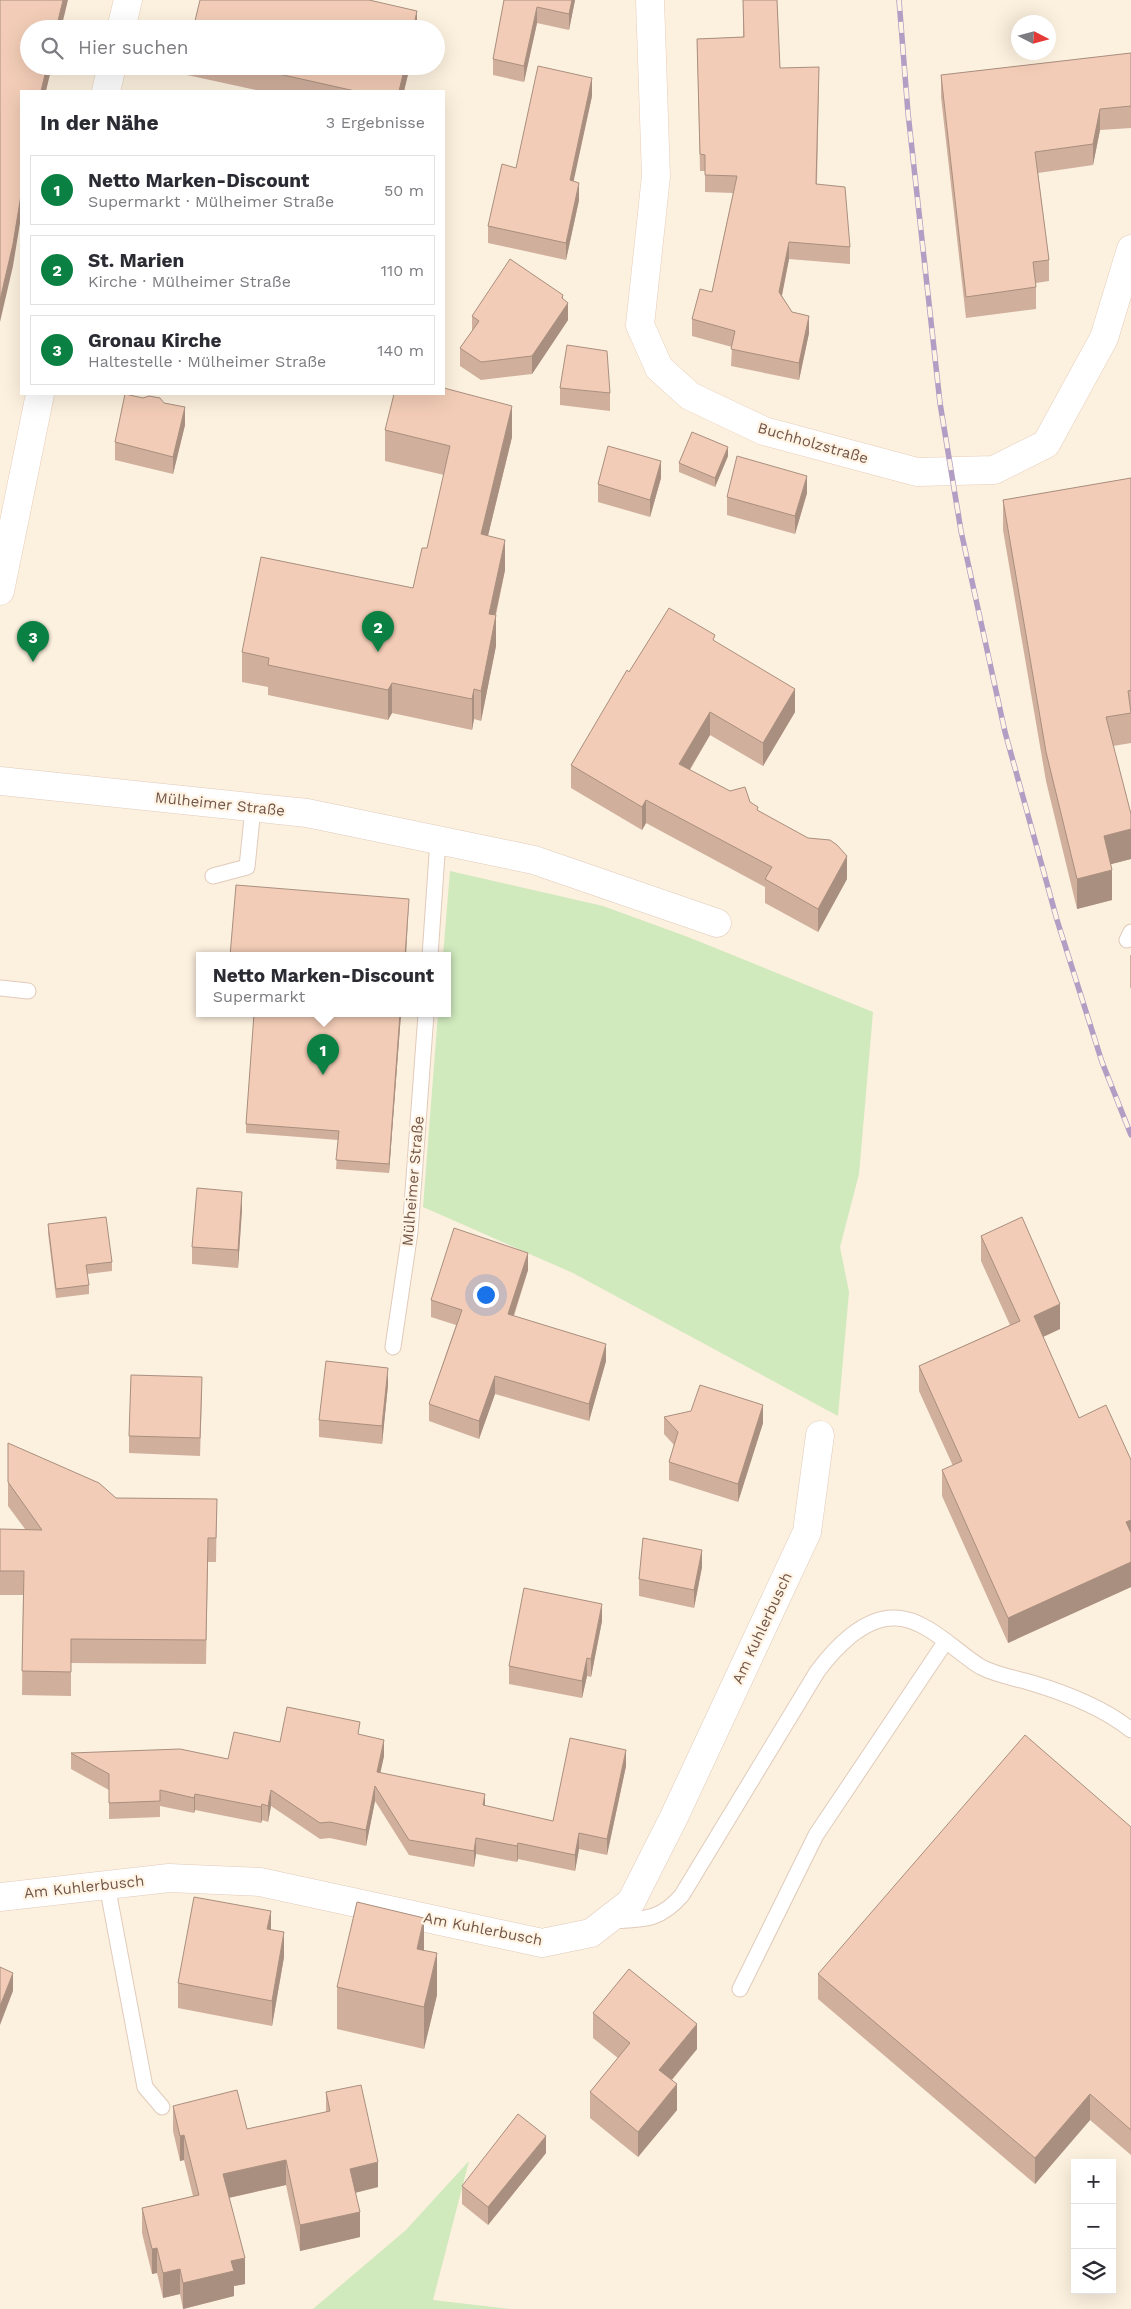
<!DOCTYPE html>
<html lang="de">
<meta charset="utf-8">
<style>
:root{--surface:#fff;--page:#f7f7f7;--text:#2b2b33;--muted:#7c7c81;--line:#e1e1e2;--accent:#0b8043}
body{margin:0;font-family:"Work Sans",sans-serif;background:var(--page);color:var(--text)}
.controls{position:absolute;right:15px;bottom:15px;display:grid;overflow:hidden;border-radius:0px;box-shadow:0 5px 20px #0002}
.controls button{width:45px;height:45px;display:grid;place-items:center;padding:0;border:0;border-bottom:1px solid var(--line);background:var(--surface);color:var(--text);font:25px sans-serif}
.compass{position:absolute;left:1011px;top:15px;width:45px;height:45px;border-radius:50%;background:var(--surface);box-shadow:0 5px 20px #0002;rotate:96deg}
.you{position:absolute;left:485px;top:1294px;width:18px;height:18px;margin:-12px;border:4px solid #fff;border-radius:50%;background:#1a73e8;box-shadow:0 0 0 8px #1a73e833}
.badge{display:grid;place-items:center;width:32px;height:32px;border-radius:50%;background:var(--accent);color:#fff;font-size:16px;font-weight:700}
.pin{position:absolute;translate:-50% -41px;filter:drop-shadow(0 1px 2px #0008)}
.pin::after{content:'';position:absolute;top:26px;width:18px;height:15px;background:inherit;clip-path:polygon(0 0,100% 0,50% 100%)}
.popup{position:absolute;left:196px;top:952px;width:255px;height:65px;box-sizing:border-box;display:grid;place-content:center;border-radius:0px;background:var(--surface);filter:drop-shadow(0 1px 4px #0005);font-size:16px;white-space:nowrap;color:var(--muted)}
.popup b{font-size:19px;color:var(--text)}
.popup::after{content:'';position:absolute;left:50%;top:100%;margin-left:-10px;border:10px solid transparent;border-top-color:var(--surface)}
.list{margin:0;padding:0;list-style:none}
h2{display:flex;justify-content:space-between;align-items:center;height:65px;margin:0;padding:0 20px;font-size:21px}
h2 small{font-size:16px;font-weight:400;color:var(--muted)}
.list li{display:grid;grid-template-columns:32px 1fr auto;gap:15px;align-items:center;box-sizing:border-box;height:70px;margin:0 10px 10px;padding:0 10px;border:1px solid var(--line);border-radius:0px}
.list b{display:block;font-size:19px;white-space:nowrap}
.list p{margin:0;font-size:16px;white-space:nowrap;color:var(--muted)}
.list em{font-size:16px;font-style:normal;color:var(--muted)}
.icon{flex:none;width:28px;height:28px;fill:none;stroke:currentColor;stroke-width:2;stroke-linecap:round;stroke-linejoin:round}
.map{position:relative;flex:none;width:1131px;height:2309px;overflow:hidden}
.search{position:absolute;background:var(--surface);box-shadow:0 5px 20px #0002;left:20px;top:20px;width:425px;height:55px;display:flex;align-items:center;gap:12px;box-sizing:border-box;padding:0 18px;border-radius:28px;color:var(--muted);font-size:19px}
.panel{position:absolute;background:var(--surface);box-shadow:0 5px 20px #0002;left:20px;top:90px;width:425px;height:305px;border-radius:0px}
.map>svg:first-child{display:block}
</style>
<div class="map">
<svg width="1131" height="2309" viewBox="0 0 1131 2309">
<rect width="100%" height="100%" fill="#fcf0de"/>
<g fill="#d0e9bd">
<polygon points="450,871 603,906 688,937 873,1012 859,1174 840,1247 849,1292 838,1416 573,1273 423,1207 438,1014 447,1014 447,956 443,956"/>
<polygon points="469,2161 433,2300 510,2309 313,2309 406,2230"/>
</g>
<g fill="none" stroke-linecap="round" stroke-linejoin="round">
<g stroke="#e0cbbb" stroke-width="17">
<g id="lane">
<polyline points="213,876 247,867 253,808"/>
<polyline points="1127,940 1131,932"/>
<polyline points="430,956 438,840"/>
<polyline points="0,988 28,991"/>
<polyline points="393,1347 410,1232 426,1014"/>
<polyline points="107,1885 145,2087 162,2107"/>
<path d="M609,1921C642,1919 659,1922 682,1895L817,1672C834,1649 864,1616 896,1618C927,1619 956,1652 981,1667C996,1675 1015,1678 1032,1683C1065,1693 1103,1707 1131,1730"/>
<polyline points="740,1989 816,1835 946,1641"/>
</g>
</g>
<g stroke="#e0cbbb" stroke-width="29">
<g id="street">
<polyline points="0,781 307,813 534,860 717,923"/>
<polyline points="0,1897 169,1878 260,1882 542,1943 591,1933 631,1902 674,1817 807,1532 820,1435"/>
</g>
</g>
<g stroke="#e7ceba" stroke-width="29">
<g id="secondary">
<polyline points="650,0 656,176 640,325 659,368 690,396 764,431 917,472 994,470 1046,444 1104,338 1131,249"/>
<polyline points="121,29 128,0"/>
<polyline points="106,91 112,66"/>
<polyline points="0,591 40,394"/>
</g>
</g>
<use href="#lane" stroke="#fff" stroke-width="15"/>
<use href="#street" stroke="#fff" stroke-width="28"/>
<use href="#secondary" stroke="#fff" stroke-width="28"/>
<g stroke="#b29ec4" stroke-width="5.5">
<polyline id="rail" points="899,0 908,113 940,403 961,531 1005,732 1057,920 1102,1062 1131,1135"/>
</g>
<use href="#rail" stroke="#fff4e4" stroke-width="4" stroke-dasharray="11" stroke-linecap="butt"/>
</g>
<g fill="#d0af9d">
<polygon points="504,0 575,0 569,30 537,23 524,82 493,75 493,59"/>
<polygon points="743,0 777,0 780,68 819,84 817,184 850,247 850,264 789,259 782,296 792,312 809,333 799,380 731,366 732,347 692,336 692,319 712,292 733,193 705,192 705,171 700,171 697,39 743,37"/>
<polygon points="1131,53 1131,128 1100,130 1093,165 1038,173 1049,260 1049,281 1036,283 1036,309 966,318 941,97 941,75"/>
<polygon points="187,66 410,66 404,91 261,91 187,75"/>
<polygon points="592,96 573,181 579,200 566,260 488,243 488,226 516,168"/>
<polygon points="472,316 568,320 532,374 481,380 460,366 460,348 472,331"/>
<polygon points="560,388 610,393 610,411 560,405"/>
<polygon points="143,398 185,425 173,474 115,460 115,442"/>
<polygon points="385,430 512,437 488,536 505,570 496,615 496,646 481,721 474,719 472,730 392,713 388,720 268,695 268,687 242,682 242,652 413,588 427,548 444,475 385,461"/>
<polygon points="728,456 715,487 679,472 679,463"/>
<polygon points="661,478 650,517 598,502 598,484"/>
<polygon points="1131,478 1131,743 1113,746 1131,859 1111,864 1112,900 1077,909 1046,781 1003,530 1003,500"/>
<polygon points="807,493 795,534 727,515 727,497"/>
<polygon points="715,642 795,712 763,766 710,735 690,770 750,802 758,811 847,879 818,932 765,903 765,887 646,823 642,830 571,788 571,765 629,672"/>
<polygon points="1130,955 1131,955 1131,989 1130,987"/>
<polygon points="226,1014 401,1014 389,1173 336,1169 338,1140 246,1133 246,1124 254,1017 226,1015"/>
<polygon points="242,1209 238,1268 192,1264 192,1247"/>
<polygon points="48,1224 112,1262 112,1271 87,1274 89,1285 89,1294 56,1298 48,1233"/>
<polygon points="981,1236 1060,1329 1043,1337 1079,1418 1131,1460 1131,1587 1008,1643 942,1496 942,1470 953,1466 919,1391 919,1366 1010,1325 981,1261"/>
<polygon points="528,1270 514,1316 606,1361 589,1421 495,1394 479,1439 429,1421 429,1404 456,1325 431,1317 431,1300"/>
<polygon points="388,1385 382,1444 319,1437 319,1420"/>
<polygon points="202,1394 200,1456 129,1453 129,1436"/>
<polygon points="664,1417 763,1423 738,1502 669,1480 669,1462 674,1445 664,1434"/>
<polygon points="8,1443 116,1498 217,1499 216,1562 208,1562 206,1664 71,1663 71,1696 22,1695 23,1595 0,1595 0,1529 25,1529 8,1506"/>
<polygon points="702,1567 694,1608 639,1596 639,1579"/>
<polygon points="602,1621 591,1677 587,1676 582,1698 509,1684 509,1666"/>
<polygon points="360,1735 384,1756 380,1773 485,1806 553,1821 626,1766 607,1855 579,1849 575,1871 518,1859 517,1862 476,1854 474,1867 409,1855 375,1801 366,1846 330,1838 320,1839 271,1806 268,1822 262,1820 261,1823 195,1810 194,1813 160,1806 160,1817 109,1819 109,1790 71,1769 71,1753 228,1759 280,1742"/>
<polygon points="1131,1827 1131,2155 1090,2120 1035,2184 818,1999 818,1974"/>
<polygon points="284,1957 272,2026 178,2008 178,1983"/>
<polygon points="337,1987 437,1995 424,2049 337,2029"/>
<polygon points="593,2013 697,2049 672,2080 677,2110 638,2157 590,2118 590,2092 618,2058 593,2038"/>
<polygon points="326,2092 378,2187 355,2193 360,2237 300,2251 286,2185 229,2198 245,2284 234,2286 234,2296 183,2309 180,2294 163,2298 157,2273 152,2274 142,2233 142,2208 193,2196 184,2160 180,2161 173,2131 173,2106 247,2129 326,2112"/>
<polygon points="546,2153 488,2225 462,2204 462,2186"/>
</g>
<g fill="#a98f7f">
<polygon points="63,0 68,0 61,29 56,29"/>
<polygon points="572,0 575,0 569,30 569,14"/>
<polygon points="537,7 537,23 524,82 524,66"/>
<polygon points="417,11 417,29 413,29"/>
<polygon points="47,66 52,66 46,91 41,91"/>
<polygon points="405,66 410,66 404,91 399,91"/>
<polygon points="592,78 592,96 570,198 570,180"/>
<polygon points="1100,109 1100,130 1093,165 1093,144"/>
<polygon points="579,183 579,200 566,260 566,243"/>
<polygon points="21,195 21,217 13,266 0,322 0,300"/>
<polygon points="789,242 789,259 779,309 779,292"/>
<polygon points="563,295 563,310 568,303 568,320 532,374 532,356"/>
<polygon points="809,316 809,333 799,380 799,363"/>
<polygon points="512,406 512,437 481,564 481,534"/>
<polygon points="185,407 185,425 173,474 173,457"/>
<polygon points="728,447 728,456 715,487 715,478"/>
<polygon points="661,461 661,478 650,517 650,500"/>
<polygon points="807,476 807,493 795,534 795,516"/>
<polygon points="505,540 505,570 489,644 489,614"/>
<polygon points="496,615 496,646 481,721 481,691"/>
<polygon points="392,683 392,713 388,720 388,690"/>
<polygon points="474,689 474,719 472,730 472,699"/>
<polygon points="795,689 795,712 763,766 763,743"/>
<polygon points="710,712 710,735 679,787 679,764"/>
<polygon points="646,800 646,823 642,830 642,807"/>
<polygon points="1131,829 1131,859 1104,866 1104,836"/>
<polygon points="847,856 847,879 818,932 818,909"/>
<polygon points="1112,870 1112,900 1077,909 1077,879"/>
<polygon points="409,899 406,956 405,956"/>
<polygon points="400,1014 401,1014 389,1173 389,1164"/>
<polygon points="242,1192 242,1209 238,1268 238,1250"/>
<polygon points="528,1253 528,1270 508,1332 508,1314"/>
<polygon points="1060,1304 1060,1329 1034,1341 1034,1316"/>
<polygon points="606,1344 606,1361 589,1421 589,1404"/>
<polygon points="388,1368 388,1385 382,1444 382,1426"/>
<polygon points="495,1376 495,1394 479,1439 479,1421"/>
<polygon points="763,1405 763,1423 738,1502 738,1484"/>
<polygon points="1131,1520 1131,1545 1126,1522"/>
<polygon points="702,1550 702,1567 694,1608 694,1590"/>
<polygon points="1131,1562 1131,1587 1008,1643 1008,1618"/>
<polygon points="602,1604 602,1621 591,1677 591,1659"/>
<polygon points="587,1658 587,1676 582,1698 582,1681"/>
<polygon points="384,1740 384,1756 377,1788 377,1772"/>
<polygon points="626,1750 626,1766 607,1855 607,1839"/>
<polygon points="375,1786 375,1801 366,1846 366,1830"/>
<polygon points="271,1790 271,1806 268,1822 268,1806"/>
<polygon points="195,1794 195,1810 194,1813 194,1798"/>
<polygon points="485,1794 485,1810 483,1805"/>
<polygon points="262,1804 262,1820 261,1823 261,1807"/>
<polygon points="579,1833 579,1849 575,1871 575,1855"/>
<polygon points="476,1838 476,1854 474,1867 474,1851"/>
<polygon points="518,1843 518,1859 517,1862 517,1846"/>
<polygon points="271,1911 271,1937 267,1929"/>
<polygon points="424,1918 424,1960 417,1949"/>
<polygon points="284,1932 284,1957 272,2026 272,2001"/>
<polygon points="437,1953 437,1995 424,2049 424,2007"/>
<polygon points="13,1973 13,1991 0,2025 0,2006"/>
<polygon points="697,2024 697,2049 659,2095 659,2070"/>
<polygon points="677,2084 677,2110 638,2157 638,2132"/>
<polygon points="1090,2094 1090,2120 1035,2184 1035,2158"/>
<polygon points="184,2135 184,2160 180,2161 180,2136"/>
<polygon points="546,2136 546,2153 488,2225 488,2207"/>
<polygon points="286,2160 286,2185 223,2199 223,2174"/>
<polygon points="378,2162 378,2187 350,2194 350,2169"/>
<polygon points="360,2212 360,2237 300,2251 300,2225"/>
<polygon points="157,2248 157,2273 152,2274 152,2249"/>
<polygon points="245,2258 245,2284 234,2286 234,2296 183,2309 183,2283 231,2261"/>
<polygon points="180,2269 180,2294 163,2298 163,2273"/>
</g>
<g fill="#f2ccb6" stroke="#a98f7f">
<polygon points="0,0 63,0 56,29 29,29 29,66 47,66 41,91 21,91 21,195 13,244 0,300"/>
<polygon points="200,0 369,0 417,11 413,29 193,29"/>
<polygon points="504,0 572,0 569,14 537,7 524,66 493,59"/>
<polygon points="743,0 777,0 780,68 819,67 816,184 845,187 850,247 789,242 779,292 792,312 809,316 799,363 731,349 735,331 692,319 700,289 712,292 737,176 705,175 705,155 700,154 697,39 744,37"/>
<polygon points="1131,53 1131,106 1100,109 1093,144 1035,152 1049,260 1033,262 1036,287 966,297 941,75"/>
<polygon points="243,66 405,66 399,91 355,91"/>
<polygon points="538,66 592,78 570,180 579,183 566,243 488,226 502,164 516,168"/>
<polygon points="510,259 563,295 562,298 568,303 532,356 481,362 460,348 479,321 472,316"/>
<polygon points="567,345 607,351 610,393 560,388"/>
<polygon points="444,388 512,406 481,534 505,540 489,614 496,615 481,691 474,689 472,699 392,683 388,690 268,665 269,658 242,652 261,557 413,588 422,548 427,548 450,446 385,430 394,394 444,394"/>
<polygon points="125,394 143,398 149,396 160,398 164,403 185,407 173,457 115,442"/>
<polygon points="692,432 728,447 715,478 679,463"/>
<polygon points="608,446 661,461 650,500 598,484"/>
<polygon points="737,456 807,476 795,516 727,497"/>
<polygon points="1131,478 1131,690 1128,691 1131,713 1106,717 1131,814 1131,829 1104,836 1112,870 1077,879 1046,752 1003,500"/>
<polygon points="669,608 715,635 713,640 795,689 763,743 710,712 679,764 730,791 745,787 750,802 758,807 757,810 808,838 830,840 837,845 847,856 818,909 765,879 772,867 646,800 642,807 571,765 627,670 629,672"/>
<polygon points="236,885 409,899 405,956 230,956"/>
<polygon points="254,1014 400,1014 389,1164 336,1160 339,1131 246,1124"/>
<polygon points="197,1188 242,1192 238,1250 192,1247"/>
<polygon points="106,1217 112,1262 86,1265 89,1285 56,1289 48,1224"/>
<polygon points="1022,1217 1060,1304 1034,1316 1079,1418 1106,1405 1131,1460 1131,1520 1126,1522 1131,1533 1131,1562 1008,1618 942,1470 962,1461 919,1366 1020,1321 981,1236"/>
<polygon points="454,1228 528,1253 508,1314 606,1344 589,1404 495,1376 479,1421 429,1404 462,1310 431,1300"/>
<polygon points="326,1361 388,1368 382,1426 319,1420"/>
<polygon points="131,1375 202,1377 200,1438 129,1436"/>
<polygon points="700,1385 763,1405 738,1484 669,1462 678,1432 664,1417 691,1411"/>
<polygon points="8,1443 99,1483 116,1498 217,1499 216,1538 208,1538 206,1640 71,1639 71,1672 22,1671 24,1571 0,1571 0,1529 42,1530 8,1482"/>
<polygon points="643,1538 702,1550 694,1590 639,1579"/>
<polygon points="524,1588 602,1604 591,1659 587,1658 582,1681 509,1666"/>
<polygon points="287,1707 360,1722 358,1734 384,1740 377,1772 485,1794 483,1805 553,1821 570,1738 626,1750 607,1839 579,1833 575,1855 518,1843 517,1846 476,1838 474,1851 409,1840 375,1786 366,1830 330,1822 320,1823 271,1790 268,1806 262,1804 261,1807 195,1794 194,1798 160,1790 160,1801 109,1803 109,1774 71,1753 180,1749 228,1759 234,1732 280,1742"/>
<polygon points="1025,1735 1131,1827 1131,2130 1090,2094 1035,2158 818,1974"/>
<polygon points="194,1897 271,1911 267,1929 284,1932 272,2001 178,1983"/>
<polygon points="357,1902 424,1918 417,1949 437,1953 424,2007 337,1987"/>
<polygon points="0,1967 13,1973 0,2006"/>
<polygon points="629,1969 697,2024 659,2070 677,2084 638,2132 590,2092 630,2043 593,2013"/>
<polygon points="361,2085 378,2162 350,2169 360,2212 300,2225 286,2160 223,2174 245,2258 231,2261 234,2271 183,2283 180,2269 163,2273 157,2248 152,2249 142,2208 199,2195 184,2135 180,2136 173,2106 237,2090 247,2129 330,2111 326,2092"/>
<polygon points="518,2114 546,2136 488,2207 462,2186"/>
</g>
<g text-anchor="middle" stroke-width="4.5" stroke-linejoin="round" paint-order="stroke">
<g font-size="15" fill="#725547" stroke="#fff4e4">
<text transform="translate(813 443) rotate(16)" y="5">Buchholzstraße</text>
<text transform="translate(220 804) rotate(6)" y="5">Mülheimer Straße</text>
<text transform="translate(413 1181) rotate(-85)" y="5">Mülheimer Straße</text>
<text transform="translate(762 1628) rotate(-65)" y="5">Am Kuhlerbusch</text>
<text transform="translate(84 1887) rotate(-6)" y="5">Am Kuhlerbusch</text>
<text transform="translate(483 1929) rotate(11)" y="5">Am Kuhlerbusch</text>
</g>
</g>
</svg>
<div class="controls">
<button>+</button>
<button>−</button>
<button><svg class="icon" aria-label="layers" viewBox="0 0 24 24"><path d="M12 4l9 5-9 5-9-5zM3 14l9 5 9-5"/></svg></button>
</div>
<svg class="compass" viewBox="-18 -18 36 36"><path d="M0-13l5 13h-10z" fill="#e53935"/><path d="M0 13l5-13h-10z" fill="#7c7c81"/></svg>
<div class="you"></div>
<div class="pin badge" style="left:323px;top:1075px">1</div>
<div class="popup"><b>Netto Marken-Discount</b>Supermarkt</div>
<div class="pin badge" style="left:378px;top:652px">2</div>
<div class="pin badge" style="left:33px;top:662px">3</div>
<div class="search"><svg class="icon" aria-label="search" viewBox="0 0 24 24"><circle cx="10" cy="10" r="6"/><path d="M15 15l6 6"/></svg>Hier suchen</div>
<section class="panel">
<h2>In der Nähe<small>3 Ergebnisse</small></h2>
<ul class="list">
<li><span class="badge">1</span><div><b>Netto Marken-Discount</b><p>Supermarkt · Mülheimer Straße</p></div><em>50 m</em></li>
<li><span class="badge">2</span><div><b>St. Marien</b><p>Kirche · Mülheimer Straße</p></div><em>110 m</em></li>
<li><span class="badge">3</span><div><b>Gronau Kirche</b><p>Haltestelle · Mülheimer Straße</p></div><em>140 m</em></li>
</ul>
</section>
</div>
